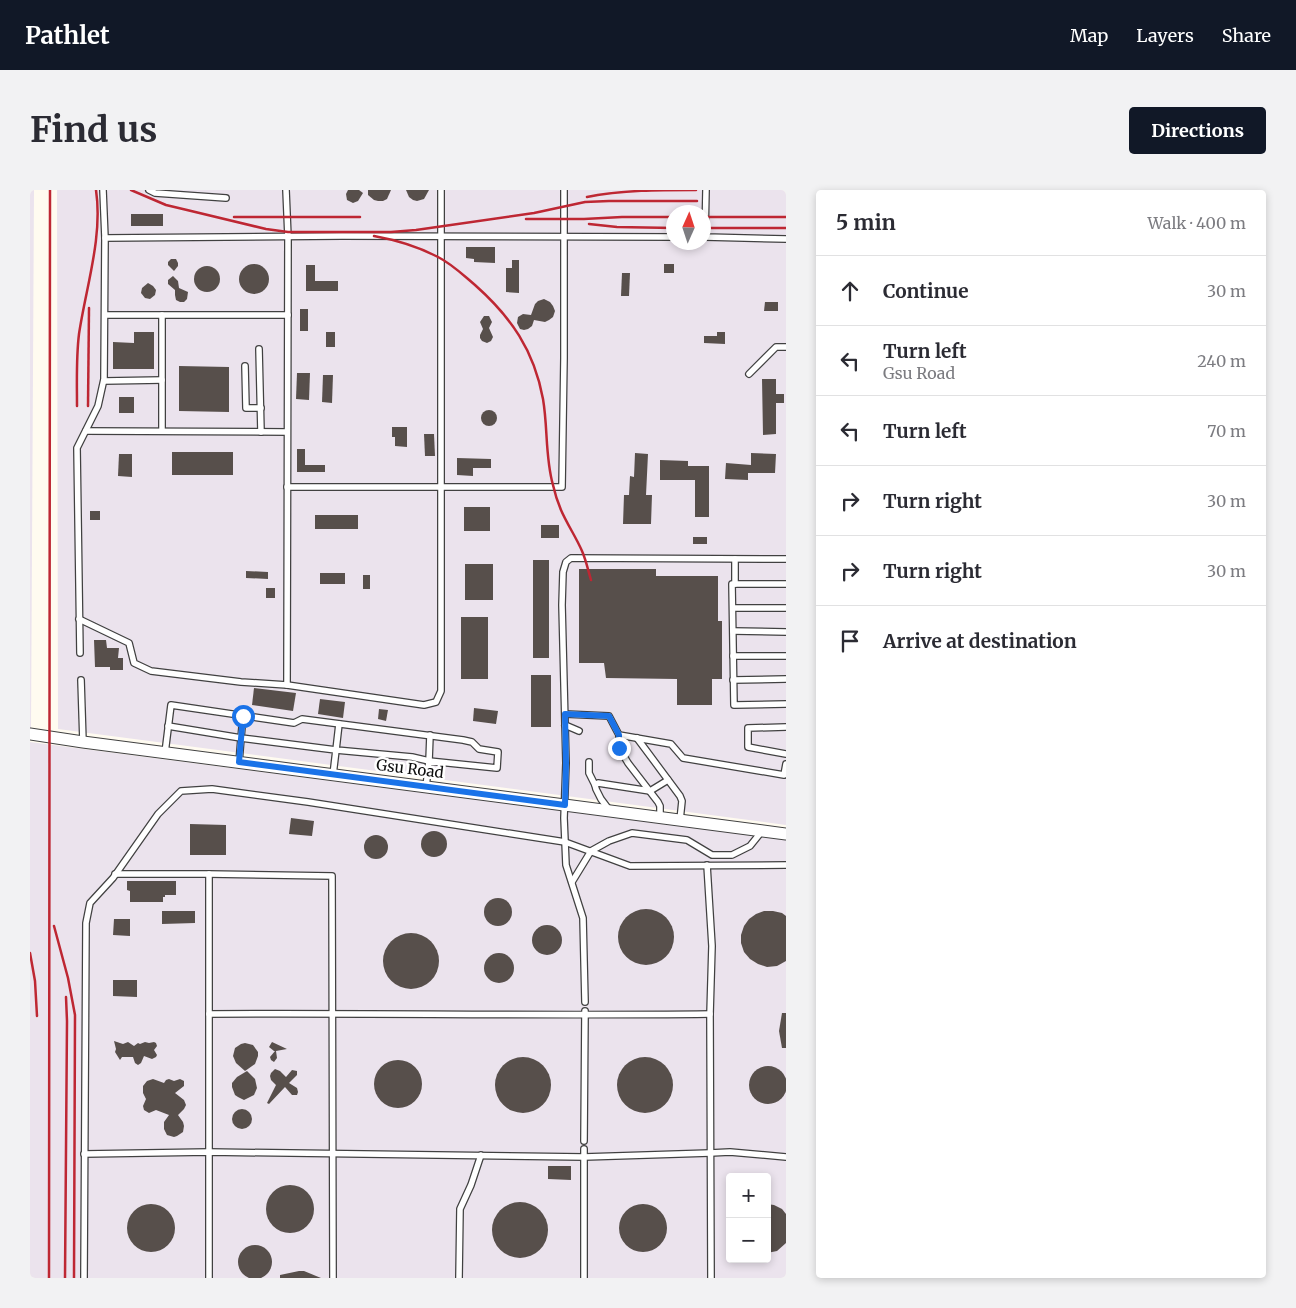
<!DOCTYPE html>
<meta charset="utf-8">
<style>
:root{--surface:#fff;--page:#f2f2f3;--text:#2b2b33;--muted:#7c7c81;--line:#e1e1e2;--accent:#111827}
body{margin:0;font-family:Merriweather,serif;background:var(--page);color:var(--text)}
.controls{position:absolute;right:15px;bottom:15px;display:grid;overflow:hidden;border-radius:5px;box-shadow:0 2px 8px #0003}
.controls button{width:45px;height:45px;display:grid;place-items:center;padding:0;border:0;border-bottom:1px solid var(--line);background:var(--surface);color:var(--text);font:25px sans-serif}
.compass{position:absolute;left:636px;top:15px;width:45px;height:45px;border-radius:50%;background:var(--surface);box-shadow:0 2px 8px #0003;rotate:3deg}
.stop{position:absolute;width:15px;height:15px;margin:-11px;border:4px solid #1a73e8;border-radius:50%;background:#fff}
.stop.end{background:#1a73e8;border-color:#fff;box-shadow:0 1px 5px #0008}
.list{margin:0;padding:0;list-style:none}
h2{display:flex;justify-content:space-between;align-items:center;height:65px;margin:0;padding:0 20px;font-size:21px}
h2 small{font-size:16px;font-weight:400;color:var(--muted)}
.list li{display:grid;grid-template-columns:32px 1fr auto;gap:15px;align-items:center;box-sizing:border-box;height:70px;padding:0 20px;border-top:1px solid var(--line)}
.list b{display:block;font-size:19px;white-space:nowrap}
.list p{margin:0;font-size:16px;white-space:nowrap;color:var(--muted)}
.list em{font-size:16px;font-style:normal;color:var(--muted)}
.icon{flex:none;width:28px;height:28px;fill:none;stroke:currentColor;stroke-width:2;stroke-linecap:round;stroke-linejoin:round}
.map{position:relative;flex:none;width:756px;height:1088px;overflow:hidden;border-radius:5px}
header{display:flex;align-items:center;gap:30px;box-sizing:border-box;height:70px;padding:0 25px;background:var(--accent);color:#fff}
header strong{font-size:24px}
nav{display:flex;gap:28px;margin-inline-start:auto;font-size:18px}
.intro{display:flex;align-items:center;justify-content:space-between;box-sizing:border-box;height:120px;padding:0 30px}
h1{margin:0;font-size:35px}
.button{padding:12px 22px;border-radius:5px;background:var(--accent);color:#fff;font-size:18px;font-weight:700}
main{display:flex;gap:30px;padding:0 30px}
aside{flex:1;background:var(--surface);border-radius:5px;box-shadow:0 2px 8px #0003}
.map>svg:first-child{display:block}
</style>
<header>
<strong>Pathlet</strong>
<nav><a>Map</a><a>Layers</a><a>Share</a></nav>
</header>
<div class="intro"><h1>Find us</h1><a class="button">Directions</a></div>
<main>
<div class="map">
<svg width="756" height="1088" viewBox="0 0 756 1088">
<rect width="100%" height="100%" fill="#fffbf0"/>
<g fill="#ebe3ed" fill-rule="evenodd">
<polygon points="0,0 4,0 1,540 0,540"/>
<path d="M27,0H756V635L28,539ZM644,22H674V52H644Z"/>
<path d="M0,552L756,650V1088H0ZM700,987H737V1069H700Z"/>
</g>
<g fill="#574f4b">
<polygon points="318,0 329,0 333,3 328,11 323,13 317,10 316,4"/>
<polygon points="338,0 361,0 357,9 353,11 348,11 344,10 338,5"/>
<polygon points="376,0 399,0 394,9 387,11 383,10 379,7"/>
<rect x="101" y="24" width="32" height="12"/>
<polygon points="436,57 465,57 465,73 444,72 444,69 436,68"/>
<polygon points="141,69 146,69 148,73 148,76 144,81 138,75 138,72"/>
<polygon points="482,70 489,70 489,103 476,102 476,78 482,78"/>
<rect x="634" y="74" width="10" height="9"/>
<circle cx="224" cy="89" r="15"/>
<polygon points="276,75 285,75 285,91 308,91 308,101 276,101"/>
<circle cx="177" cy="89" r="13"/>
<polygon points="592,83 600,83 599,106 591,106"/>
<polygon points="143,86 148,91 149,98 158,102 157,109 154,112 150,112 146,110 145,105 145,100 138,94 138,90"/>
<polygon points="118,93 123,96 126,100 125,105 120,109 115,108 111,103 112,98"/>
<polygon points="514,109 520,112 523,116 525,121 523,127 519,130 515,132 504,130 502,136 498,139 494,140 490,139 487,133 488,127 493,124 501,125 505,114 508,111"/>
<polygon points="735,112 748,112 748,121 734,121"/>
<rect x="270" y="119" width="8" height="22"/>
<polygon points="454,126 459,126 462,132 459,138 463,147 461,151 457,153 452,151 450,148 450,145 453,139 450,132"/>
<polygon points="104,142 124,142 124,179 83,179 83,152 104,153"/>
<rect x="296" y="142" width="9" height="15"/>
<polygon points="687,142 695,142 695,154 674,153 674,146 687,146"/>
<polygon points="149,176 199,177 199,222 149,221"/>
<polygon points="267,183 280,183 279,210 266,209"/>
<polygon points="293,185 303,185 302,213 292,212"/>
<polygon points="732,189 746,189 746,204 754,204 754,213 746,213 746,244 733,245"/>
<rect x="89" y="207" width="15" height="16"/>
<circle cx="459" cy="228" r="8"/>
<polygon points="362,237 377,237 377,257 365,256 365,247 362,247"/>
<polygon points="394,244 404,244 405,266 395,266"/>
<polygon points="267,259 275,259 275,275 295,275 295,282 267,282"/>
<rect x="142" y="262" width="61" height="23"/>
<polygon points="605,263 618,264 616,305 622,305 621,334 593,334 594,305 599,305 600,286 604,287"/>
<polygon points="721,263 746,264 745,283 718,283 718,290 695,289 696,273 721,275"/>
<polygon points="89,264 102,264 102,287 88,286"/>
<polygon points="427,268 461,269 461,278 443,278 443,286 427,285"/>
<polygon points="630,270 658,271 658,276 679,276 679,327 665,327 665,290 630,290"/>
<rect x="434" y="317" width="26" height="24"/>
<rect x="60" y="321" width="10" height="9"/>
<rect x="285" y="325" width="43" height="14"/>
<rect x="511" y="335" width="18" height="13"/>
<rect x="663" y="347" width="14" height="7"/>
<rect x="503" y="370" width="16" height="98"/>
<rect x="435" y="374" width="28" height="36"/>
<polygon points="549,379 626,379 626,386 688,386 688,431 692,431 692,489 682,489 682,515 647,515 647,489 576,488 574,473 549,473"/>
<polygon points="216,381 238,382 238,389 216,388"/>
<rect x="290" y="383" width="25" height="11"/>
<rect x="333" y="385" width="7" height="14"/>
<rect x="236" y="398" width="9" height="10"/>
<rect x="431" y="427" width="27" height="62"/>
<polygon points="64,450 76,450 77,458 89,458 88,468 93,468 93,480 80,480 80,477 65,477"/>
<rect x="501" y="485" width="20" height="52"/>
<polygon points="224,498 266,503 263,521 222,515"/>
<polygon points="290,509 315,512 313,528 288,524"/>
<polygon points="444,518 468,521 466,534 443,531"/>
<polygon points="349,519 358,520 356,531 348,529"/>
<polygon points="261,628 284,631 282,646 259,644"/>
<polygon points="160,634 196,635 196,665 160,665"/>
<circle cx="404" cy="654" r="13"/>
<circle cx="346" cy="657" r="12"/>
<polygon points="97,691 146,691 146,705 135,705 135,707 133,707 133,712 100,712 100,701 97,700"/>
<circle cx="468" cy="722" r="14"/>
<circle cx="616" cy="747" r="28"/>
<polygon points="132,721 165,721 165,733 132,734"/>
<polygon points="734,721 743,721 752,723 756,726 756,771 747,776 737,777 728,774 720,769 714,762 711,753 711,745 714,736 719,729 726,724"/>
<polygon points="84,729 100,729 100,746 83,745"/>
<circle cx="517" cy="750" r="15"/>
<circle cx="381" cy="771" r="28"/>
<circle cx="469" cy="778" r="15"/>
<polygon points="83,790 107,790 107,807 83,806"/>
<polygon points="752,823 756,823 756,858 752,858 749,841"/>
<polygon points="84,851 93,854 98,852 104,856 108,853 110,854 115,852 119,853 124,852 126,853 127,856 124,860 127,865 126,867 122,869 114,866 111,873 108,875 105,873 103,867 92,867 90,870 85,862 86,859"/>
<polygon points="242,852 257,859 246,861 247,868 244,872 241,870 240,867 245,861 244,861 239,857"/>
<polygon points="215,853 223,855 228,862 228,866 225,874 215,881 206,873 203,866 205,858 211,854"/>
<circle cx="615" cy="895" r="28"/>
<circle cx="493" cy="895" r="28"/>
<circle cx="368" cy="894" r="24"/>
<circle cx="738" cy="895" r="19"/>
<polygon points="245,879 250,881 256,887 262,880 267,881 267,885 259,893 267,898 268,902 267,905 262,905 255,897 239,914 237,913 246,895 241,890 240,886 241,883"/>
<polygon points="217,881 225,889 227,898 224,905 214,910 208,907 205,905 202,897 202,893 207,887"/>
<polygon points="123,889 134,893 136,890 139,889 144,891 150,889 154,891 154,896 145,903 154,910 156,915 154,919 148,925 153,932 154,936 153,942 147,946 144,947 137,945 134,939 134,932 139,925 126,920 119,923 114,920 113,916 116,909 113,903 113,896 117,891"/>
<circle cx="212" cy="929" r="10"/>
<polygon points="518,976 541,976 541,990 518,989"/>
<circle cx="260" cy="1019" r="24"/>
<circle cx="490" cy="1040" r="28"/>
<circle cx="121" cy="1038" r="24"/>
<circle cx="613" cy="1038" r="24"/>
<polygon points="737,1014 744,1015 752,1019 756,1024 756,1053 747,1061 737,1063"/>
<circle cx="225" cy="1072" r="17"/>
<polygon points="269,1081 274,1081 291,1088 250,1088 250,1085"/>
</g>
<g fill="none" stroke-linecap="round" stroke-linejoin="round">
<g stroke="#414141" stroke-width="8">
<g id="lane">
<polyline points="73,0 75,48"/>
<polyline points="119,0 125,3 196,8"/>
<polyline points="256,0 258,47 257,495"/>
<polyline points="676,0 675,47 756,49"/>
<polyline points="75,125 258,125"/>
<polyline points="229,159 231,242"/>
<polyline points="215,176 216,218 231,218"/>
<polyline points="719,184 746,157 756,157"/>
<polyline points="74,191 132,190"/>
<polyline points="56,241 257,242"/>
<polyline points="132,241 132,125"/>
<polyline points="257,297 532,297 534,168 534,0"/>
<polyline points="705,369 705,394"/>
<polyline points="756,394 702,394 704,515 756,514"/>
<polyline points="703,418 756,418"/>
<polyline points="49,429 99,453 104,473 121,481 211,492 257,495 394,515 406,512 411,501 411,0"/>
<polyline points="703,441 756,442"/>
<polyline points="50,463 47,258 68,216 74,189 75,48 312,46 644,47"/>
<polyline points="703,466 756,466"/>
<polyline points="51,490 53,552"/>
<polyline points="703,490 756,489"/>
<polyline points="535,524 579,526 589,545 641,554 653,568 754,585 756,574"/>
<polyline points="213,526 211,548 306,560 303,585"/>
<polyline points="309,534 306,560 382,567 399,571 400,545"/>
<polyline points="535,535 549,541"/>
<polyline points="138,536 211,548 209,573"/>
<polyline points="756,537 718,538 718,557 756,564"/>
<polyline points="589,545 589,558 598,573 628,612 630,616 630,627"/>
<polyline points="607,548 650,606 652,611 650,630"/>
<polyline points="135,563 141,515 264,533 272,529 433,550 442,552 449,559 468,562 467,578 399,571 396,597"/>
<polyline points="559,572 559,583 565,595"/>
<polyline points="580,621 571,609 566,599 565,595 568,593 620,601 638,590"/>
<polyline points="677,675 682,756 680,824 681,1088"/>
<polyline points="85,684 179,684 179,1088"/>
<polyline points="179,684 302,686 303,1088"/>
<polyline points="542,692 561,661 579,651 602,643 657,650 682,665 702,665 720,656 732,641"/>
<polyline points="555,812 553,728 536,675 534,628 536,573 532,415 533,382 536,372 541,368 756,369"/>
<path d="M179,824C346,823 513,826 680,824"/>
<polyline points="554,951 555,821"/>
<polyline points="54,964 179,962 554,967 680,963 700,962 756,967"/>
<polyline points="54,1088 56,733 60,713 83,688 128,624 151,601 182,599 278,612 535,652 600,676 756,675"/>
<polyline points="429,1088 430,1019 441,995 451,965"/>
<polyline points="554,1088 554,959"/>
</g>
</g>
<g stroke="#414141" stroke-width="13">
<polyline id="street" points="0,544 53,552 756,644"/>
</g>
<use href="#lane" stroke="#fff" stroke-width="5.5"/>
<use href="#street" stroke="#fff" stroke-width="11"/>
<g stroke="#be2733" stroke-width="2.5">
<polyline points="101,0 136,15 157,20 236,39 258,42 361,42 386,40 504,23 555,12 579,11 667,11"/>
<path d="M557,7C592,0 630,0 666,0"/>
<polyline points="204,27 330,27"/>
<polyline points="674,27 756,27"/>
<polyline points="496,29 554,29 592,27 644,27"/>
<polyline points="559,34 587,37 644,38"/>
<polyline points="674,38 756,38"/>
<path d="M344,46C366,50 389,57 408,67C422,74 433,85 445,95C481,127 504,160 513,209C518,238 515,267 523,295C525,304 528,313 531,320C537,334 546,347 552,361C556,370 558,380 561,390"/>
<path d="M47,216C47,192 46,168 49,144C56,97 73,47 66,0"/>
<polyline points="58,216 59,118"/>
<polyline points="24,736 38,788 45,825 44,1088"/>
<polyline points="0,763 5,791 7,826"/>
<polyline points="19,1088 20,0"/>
<polyline points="35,1088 37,831 36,807"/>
</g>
</g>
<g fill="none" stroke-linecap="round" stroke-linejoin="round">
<polyline stroke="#1a73e8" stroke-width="6" points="213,526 209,572 535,615 536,573 535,524 579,526 589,545 589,558"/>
</g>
<g text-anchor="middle" stroke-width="5" stroke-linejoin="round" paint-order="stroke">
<g font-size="15" fill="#0e0e0e" stroke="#fff">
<text transform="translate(380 579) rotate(7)" y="5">Gsu Road</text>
</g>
</g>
</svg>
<div class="controls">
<button>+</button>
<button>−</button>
</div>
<svg class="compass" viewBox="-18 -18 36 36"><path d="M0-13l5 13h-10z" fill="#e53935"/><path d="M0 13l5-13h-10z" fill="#7c7c81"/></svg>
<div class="stop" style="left:213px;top:526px"></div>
<div class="stop end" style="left:589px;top:558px"></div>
</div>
<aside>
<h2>5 min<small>Walk · 400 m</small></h2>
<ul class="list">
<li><svg class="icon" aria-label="ahead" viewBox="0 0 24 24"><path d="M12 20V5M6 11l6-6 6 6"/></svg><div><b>Continue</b></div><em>30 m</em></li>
<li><svg class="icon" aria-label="left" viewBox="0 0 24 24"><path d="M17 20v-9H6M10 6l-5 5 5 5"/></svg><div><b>Turn left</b><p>Gsu Road</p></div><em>240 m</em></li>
<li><svg class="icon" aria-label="left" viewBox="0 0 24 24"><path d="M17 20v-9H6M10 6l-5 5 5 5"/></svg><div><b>Turn left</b></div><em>70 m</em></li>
<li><svg class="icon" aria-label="right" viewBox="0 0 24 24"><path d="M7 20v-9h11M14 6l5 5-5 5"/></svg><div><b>Turn right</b></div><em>30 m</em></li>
<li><svg class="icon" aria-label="right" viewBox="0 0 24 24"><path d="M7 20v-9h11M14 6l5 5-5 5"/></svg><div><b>Turn right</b></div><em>30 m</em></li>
<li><svg class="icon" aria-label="arrive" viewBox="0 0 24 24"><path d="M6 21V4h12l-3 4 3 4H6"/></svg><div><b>Arrive at destination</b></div></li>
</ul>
</aside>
</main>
